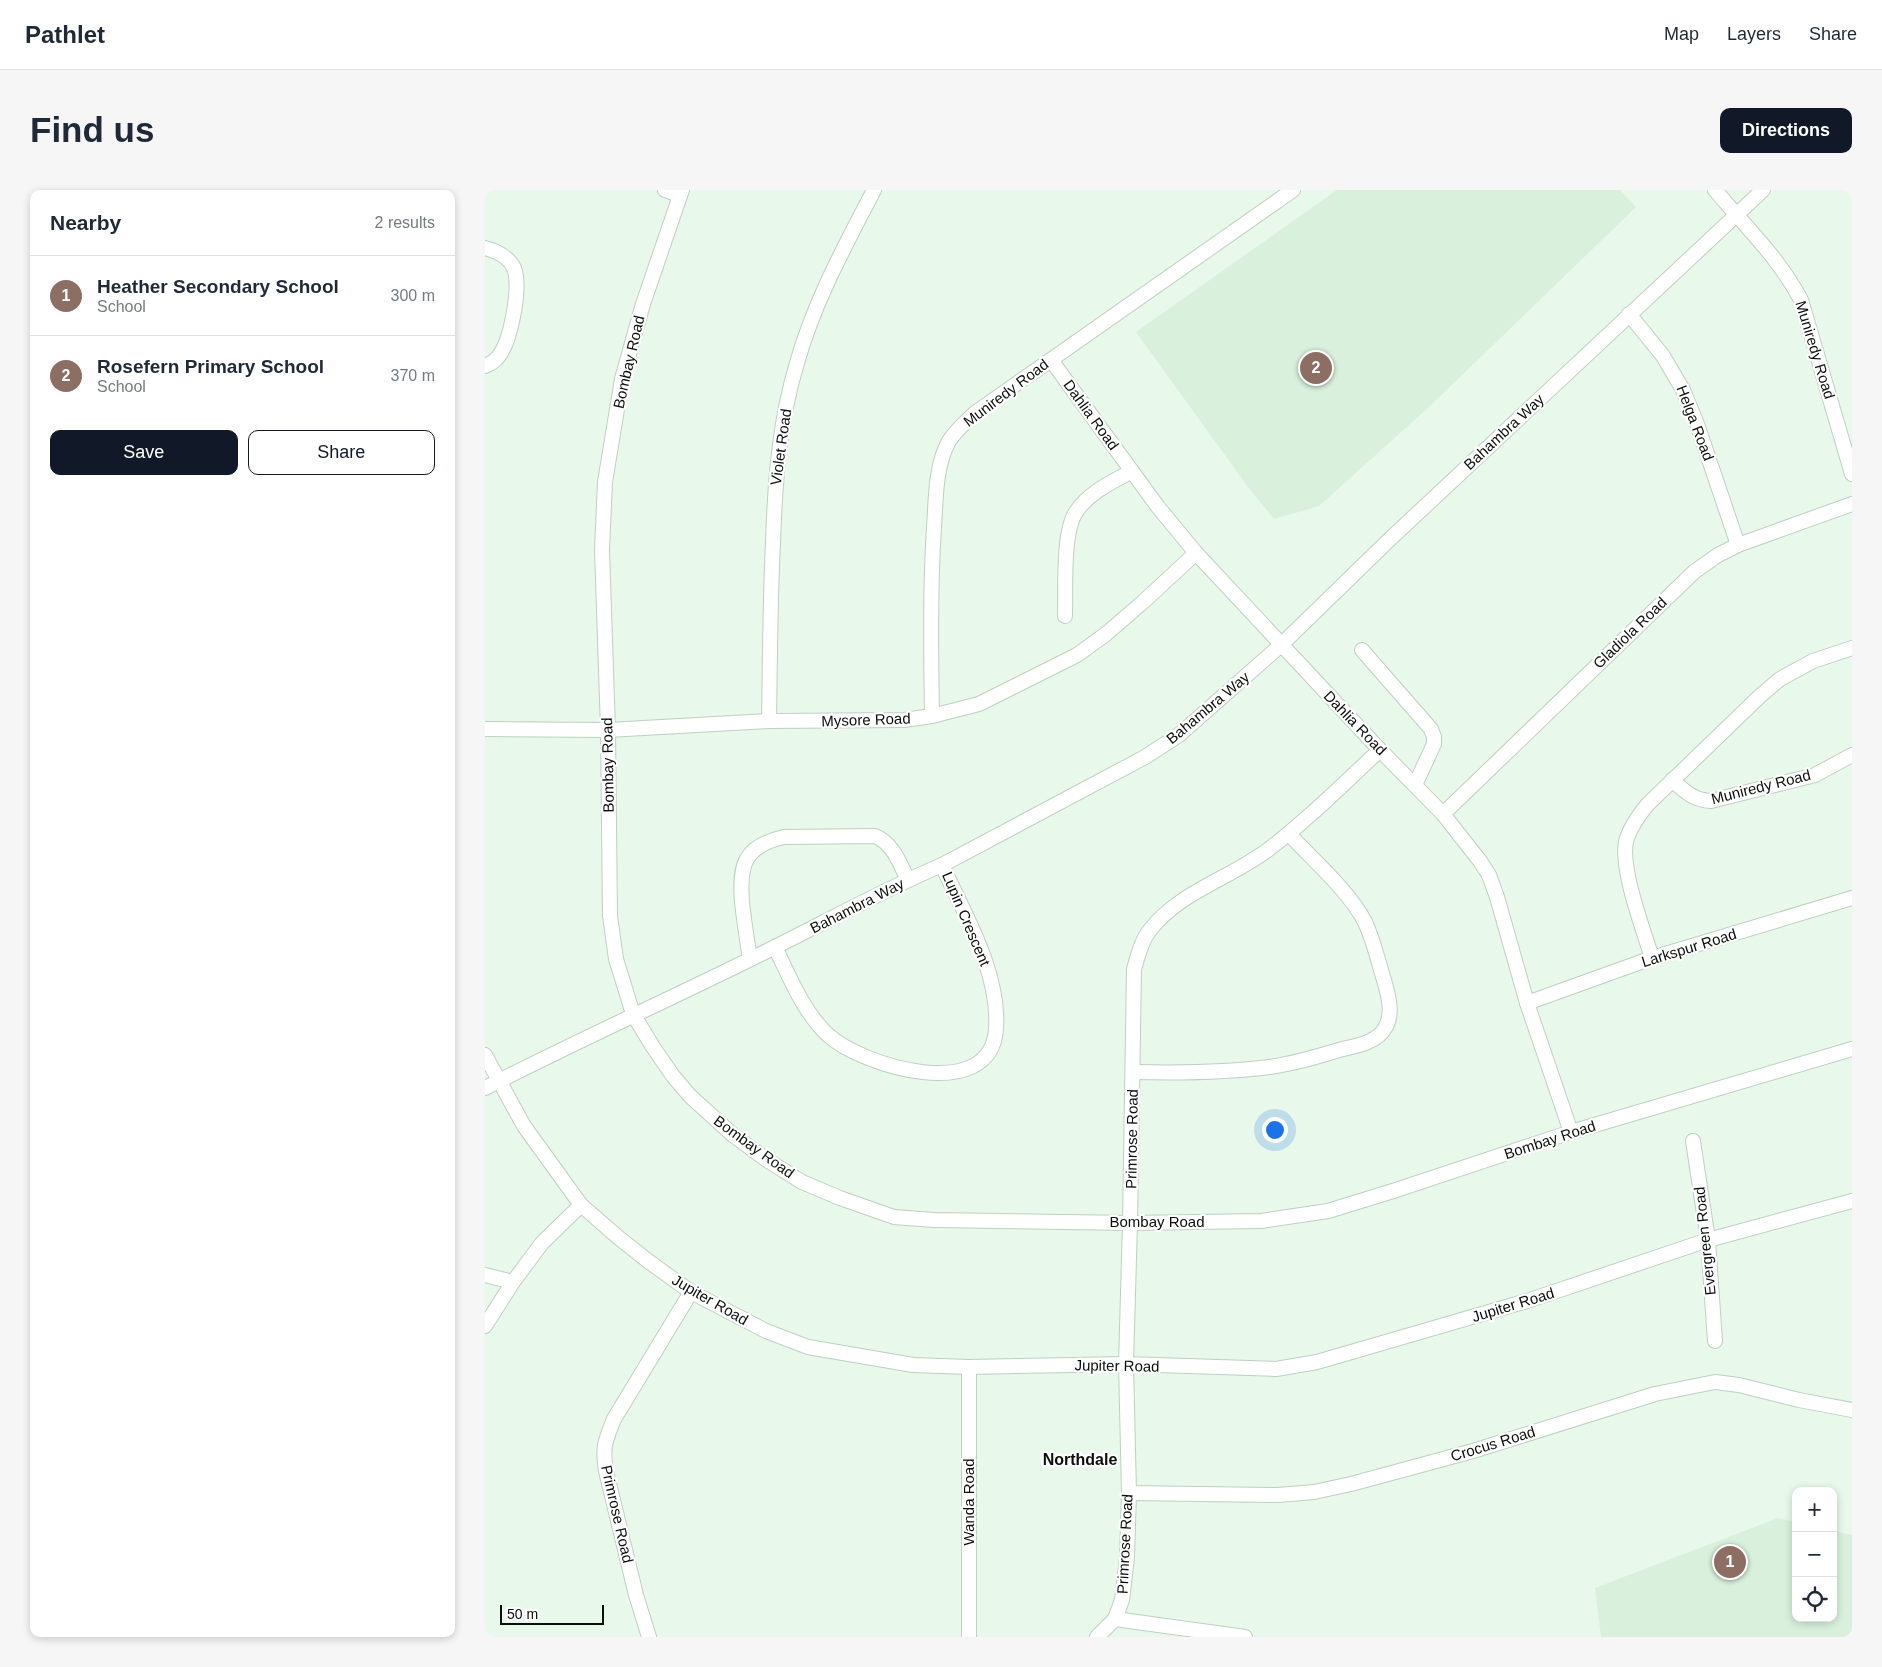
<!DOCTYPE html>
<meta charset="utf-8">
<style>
:root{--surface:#fff;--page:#f6f6f7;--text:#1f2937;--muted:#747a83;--line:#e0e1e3;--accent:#111827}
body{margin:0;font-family:Helvetica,sans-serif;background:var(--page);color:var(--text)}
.controls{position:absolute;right:15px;bottom:15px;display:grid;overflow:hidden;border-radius:10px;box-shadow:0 2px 8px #0003}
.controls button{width:45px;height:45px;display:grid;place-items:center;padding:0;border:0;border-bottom:1px solid var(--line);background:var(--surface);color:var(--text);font:25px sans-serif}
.scale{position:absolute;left:15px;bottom:12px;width:104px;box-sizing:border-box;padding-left:5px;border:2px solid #090f0a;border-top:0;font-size:14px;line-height:18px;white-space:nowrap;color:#090f0a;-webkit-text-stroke:4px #fff;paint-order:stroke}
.you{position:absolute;left:789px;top:939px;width:18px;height:18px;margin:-12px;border:4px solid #fff;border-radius:50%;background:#1a73e8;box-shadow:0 0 0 8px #1a73e833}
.badge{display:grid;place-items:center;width:32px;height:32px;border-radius:50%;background:var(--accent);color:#fff;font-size:16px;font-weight:700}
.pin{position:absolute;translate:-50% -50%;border:2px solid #fff;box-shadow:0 1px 5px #0006}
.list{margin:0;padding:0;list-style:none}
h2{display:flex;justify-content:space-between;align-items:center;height:65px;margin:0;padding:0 20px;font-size:21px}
h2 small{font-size:16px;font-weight:400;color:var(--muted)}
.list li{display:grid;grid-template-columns:32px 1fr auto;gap:15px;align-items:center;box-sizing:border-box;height:80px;padding:0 20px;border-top:1px solid var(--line)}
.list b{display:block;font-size:19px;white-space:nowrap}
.list p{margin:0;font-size:16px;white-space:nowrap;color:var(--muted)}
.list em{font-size:16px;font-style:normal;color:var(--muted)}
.actions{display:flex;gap:10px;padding:15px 20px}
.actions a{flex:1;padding:11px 0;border:1px solid var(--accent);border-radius:10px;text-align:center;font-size:18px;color:var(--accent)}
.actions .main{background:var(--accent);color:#fff}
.icon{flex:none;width:28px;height:28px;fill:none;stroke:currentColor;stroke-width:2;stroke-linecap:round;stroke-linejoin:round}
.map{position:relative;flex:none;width:1367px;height:1447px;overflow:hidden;border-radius:10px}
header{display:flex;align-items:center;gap:30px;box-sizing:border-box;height:70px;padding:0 25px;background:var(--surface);border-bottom:1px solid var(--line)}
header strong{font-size:24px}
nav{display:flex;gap:28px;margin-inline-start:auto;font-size:18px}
.intro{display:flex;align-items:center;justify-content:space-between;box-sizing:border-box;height:120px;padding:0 30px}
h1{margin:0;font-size:35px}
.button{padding:12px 22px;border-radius:10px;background:var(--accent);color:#fff;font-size:18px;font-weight:700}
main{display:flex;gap:30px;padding:0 30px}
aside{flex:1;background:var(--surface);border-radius:10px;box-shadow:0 2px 8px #0003}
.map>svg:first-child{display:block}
</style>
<header>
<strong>Pathlet</strong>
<nav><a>Map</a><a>Layers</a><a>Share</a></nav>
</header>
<div class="intro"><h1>Find us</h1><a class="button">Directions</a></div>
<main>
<aside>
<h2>Nearby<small>2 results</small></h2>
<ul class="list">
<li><span class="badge" style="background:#8d6e63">1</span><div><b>Heather Secondary School</b><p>School</p></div><em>300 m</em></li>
<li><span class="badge" style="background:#8d6e63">2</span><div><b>Rosefern Primary School</b><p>School</p></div><em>370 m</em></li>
</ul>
<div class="actions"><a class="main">Save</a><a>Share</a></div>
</aside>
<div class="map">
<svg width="1367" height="1447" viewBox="0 0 1367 1447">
<rect width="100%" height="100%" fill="#e8f8eb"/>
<g fill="#d9f0dd">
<polygon points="852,0 1135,0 1151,17 946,215 834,316 789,329 763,297 651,142"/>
<polygon points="1293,1328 1311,1332 1311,1428 1348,1428 1348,1341 1367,1345 1367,1447 1116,1447 1110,1398"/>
</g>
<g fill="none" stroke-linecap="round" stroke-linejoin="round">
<g stroke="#bfcfc2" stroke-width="16">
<g id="minor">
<polyline points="180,0 194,5"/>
<polyline points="197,0 158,114 137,189 120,292 117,360 123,540 125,726 131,769 148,824 168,857 188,886 205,906 248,945 282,970 317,992 355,1008 409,1027 449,1030 645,1033 776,1031 843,1021 908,1001 1086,942 1367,859"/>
<path d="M1230,0C1260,36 1294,68 1316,110L1367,284"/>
<path d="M0,58C12,61 26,68 30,81C35,100 26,152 13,167C10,171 5,174 0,176"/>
<polyline points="1144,124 1178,166 1198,200 1212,234 1253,355"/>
<polyline points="566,170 673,317 711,363 895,560 958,624 995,671 1004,685 1012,707 1042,813 1086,942"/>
<path d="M580,426C581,400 577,343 591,322C603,303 627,292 647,281"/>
<polyline points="877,460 946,539 949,547 949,554 930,595"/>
<path d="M447,526C446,463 445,400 449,337C451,310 450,276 464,251C471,240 481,232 490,223L808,0"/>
<path d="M284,531C285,472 285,412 288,353C290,292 294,232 312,173C329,112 360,56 389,0"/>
<polyline points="0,539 123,540 284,531 419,530 447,526 494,514 592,465 621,444 658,412 711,363"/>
<path d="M1187,590C1201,602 1208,610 1226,611L1330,585L1367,565"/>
<polyline points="958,624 1209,382 1233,365 1253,355 1367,314"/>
<path d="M290,757C304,786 319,823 343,845C377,876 506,915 511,839C515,783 480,725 457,675"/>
<path d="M1167,768C1159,741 1133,674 1142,648C1146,636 1154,625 1162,615L1275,506L1295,489L1328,471L1367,458"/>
<path d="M265,769C262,750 259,731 257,712C254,675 259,656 299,647L390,646C408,653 415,674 423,690"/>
<polyline points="1042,813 1167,768 1367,708"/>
<polyline points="0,865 39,936 96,1015 134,1048 163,1071 206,1102 281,1141 323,1157 428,1175 484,1177 641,1174 791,1179 832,1172 1042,1111 1223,1050 1367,1011"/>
<path d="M648,882C693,883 739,883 784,877C808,874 831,867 854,860C869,856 892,853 900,838C909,824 903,804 899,790C893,771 889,751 880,732C864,701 828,670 804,644"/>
<path d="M0,898C96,849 194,805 290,757C346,729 400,699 457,675L660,567L694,545L796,455L904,350L1278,0"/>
<polyline points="1208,951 1223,1050 1230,1151"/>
<polyline points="0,1085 28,1092"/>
<polyline points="0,1136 28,1092 57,1053 96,1015"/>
<polyline points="644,1303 793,1305 829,1302 866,1294 988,1261 1170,1204 1230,1192 1254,1195 1314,1210 1367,1220"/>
<polyline points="630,1429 760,1447"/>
<path d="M164,1447L151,1405L121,1281C117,1258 120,1251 129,1229L206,1102"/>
<polyline points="484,1447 484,1177"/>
<path d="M612,1447L630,1429L637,1410L642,1368L644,1303L641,1174L645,1033L649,779C653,766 656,751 665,740C694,702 746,688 784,659C824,629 859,593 895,560"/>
</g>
</g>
<use href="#minor" stroke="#fff" stroke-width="14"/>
</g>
<g text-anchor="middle" stroke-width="4.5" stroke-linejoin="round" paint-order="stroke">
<g font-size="15" fill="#090f0a" stroke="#fff">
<text transform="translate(1330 160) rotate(73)" y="5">Muniredy Road</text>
<text transform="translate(144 172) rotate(-77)" y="5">Bombay Road</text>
<text transform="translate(521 203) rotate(-37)" y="5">Muniredy Road</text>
<text transform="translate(606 225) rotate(54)" y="5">Dahlia Road</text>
<text transform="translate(1210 233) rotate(69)" y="5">Helga Road</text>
<text transform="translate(1019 242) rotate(-43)" y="5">Bahambra Way</text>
<text transform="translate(296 257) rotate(-82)" y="5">Violet Road</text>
<text transform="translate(1145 443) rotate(-44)" y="5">Gladiola Road</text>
<text transform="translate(723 518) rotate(-40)" y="5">Bahambra Way</text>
<text transform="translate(381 530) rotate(-2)" y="5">Mysore Road</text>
<text transform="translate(870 533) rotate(46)" y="5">Dahlia Road</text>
<text transform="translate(123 575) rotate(-91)" y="5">Bombay Road</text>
<text transform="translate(1276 597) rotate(-14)" y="5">Muniredy Road</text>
<text transform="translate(372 716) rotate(-27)" y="5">Bahambra Way</text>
<text transform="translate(481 729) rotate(67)" y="5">Lupin Crescent</text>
<text transform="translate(1204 758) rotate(-17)" y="5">Larkspur Road</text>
<text transform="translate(647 949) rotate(-89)" y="5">Primrose Road</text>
<text transform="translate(1065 950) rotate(-18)" y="5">Bombay Road</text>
<text transform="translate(269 957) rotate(36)" y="5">Bombay Road</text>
<text x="672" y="1037">Bombay Road</text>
<text transform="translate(1220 1051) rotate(-96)" y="5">Evergreen Road</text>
<text transform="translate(225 1110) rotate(30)" y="5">Jupiter Road</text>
<text transform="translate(1028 1115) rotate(-17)" y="5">Jupiter Road</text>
<text transform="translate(632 1176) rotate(1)" y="5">Jupiter Road</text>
<text transform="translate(1008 1254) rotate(-17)" y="5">Crocus Road</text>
<text transform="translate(484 1312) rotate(-90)" y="5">Wanda Road</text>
<text transform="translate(132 1324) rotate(77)" y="5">Primrose Road</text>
<text transform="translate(640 1354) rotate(-87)" y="5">Primrose Road</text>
</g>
<g font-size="16" font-weight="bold" fill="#090f0a" stroke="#fff">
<text x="595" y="1275">Northdale</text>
</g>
</g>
</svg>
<div class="controls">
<button>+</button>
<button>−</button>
<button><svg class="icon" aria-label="locate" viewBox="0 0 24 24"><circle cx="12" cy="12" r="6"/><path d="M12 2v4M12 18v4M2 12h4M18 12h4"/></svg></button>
</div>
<div class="scale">50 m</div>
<div class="you"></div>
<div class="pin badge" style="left:1245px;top:1372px;background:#8d6e63">1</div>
<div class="pin badge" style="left:831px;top:178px;background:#8d6e63">2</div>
</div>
</main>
